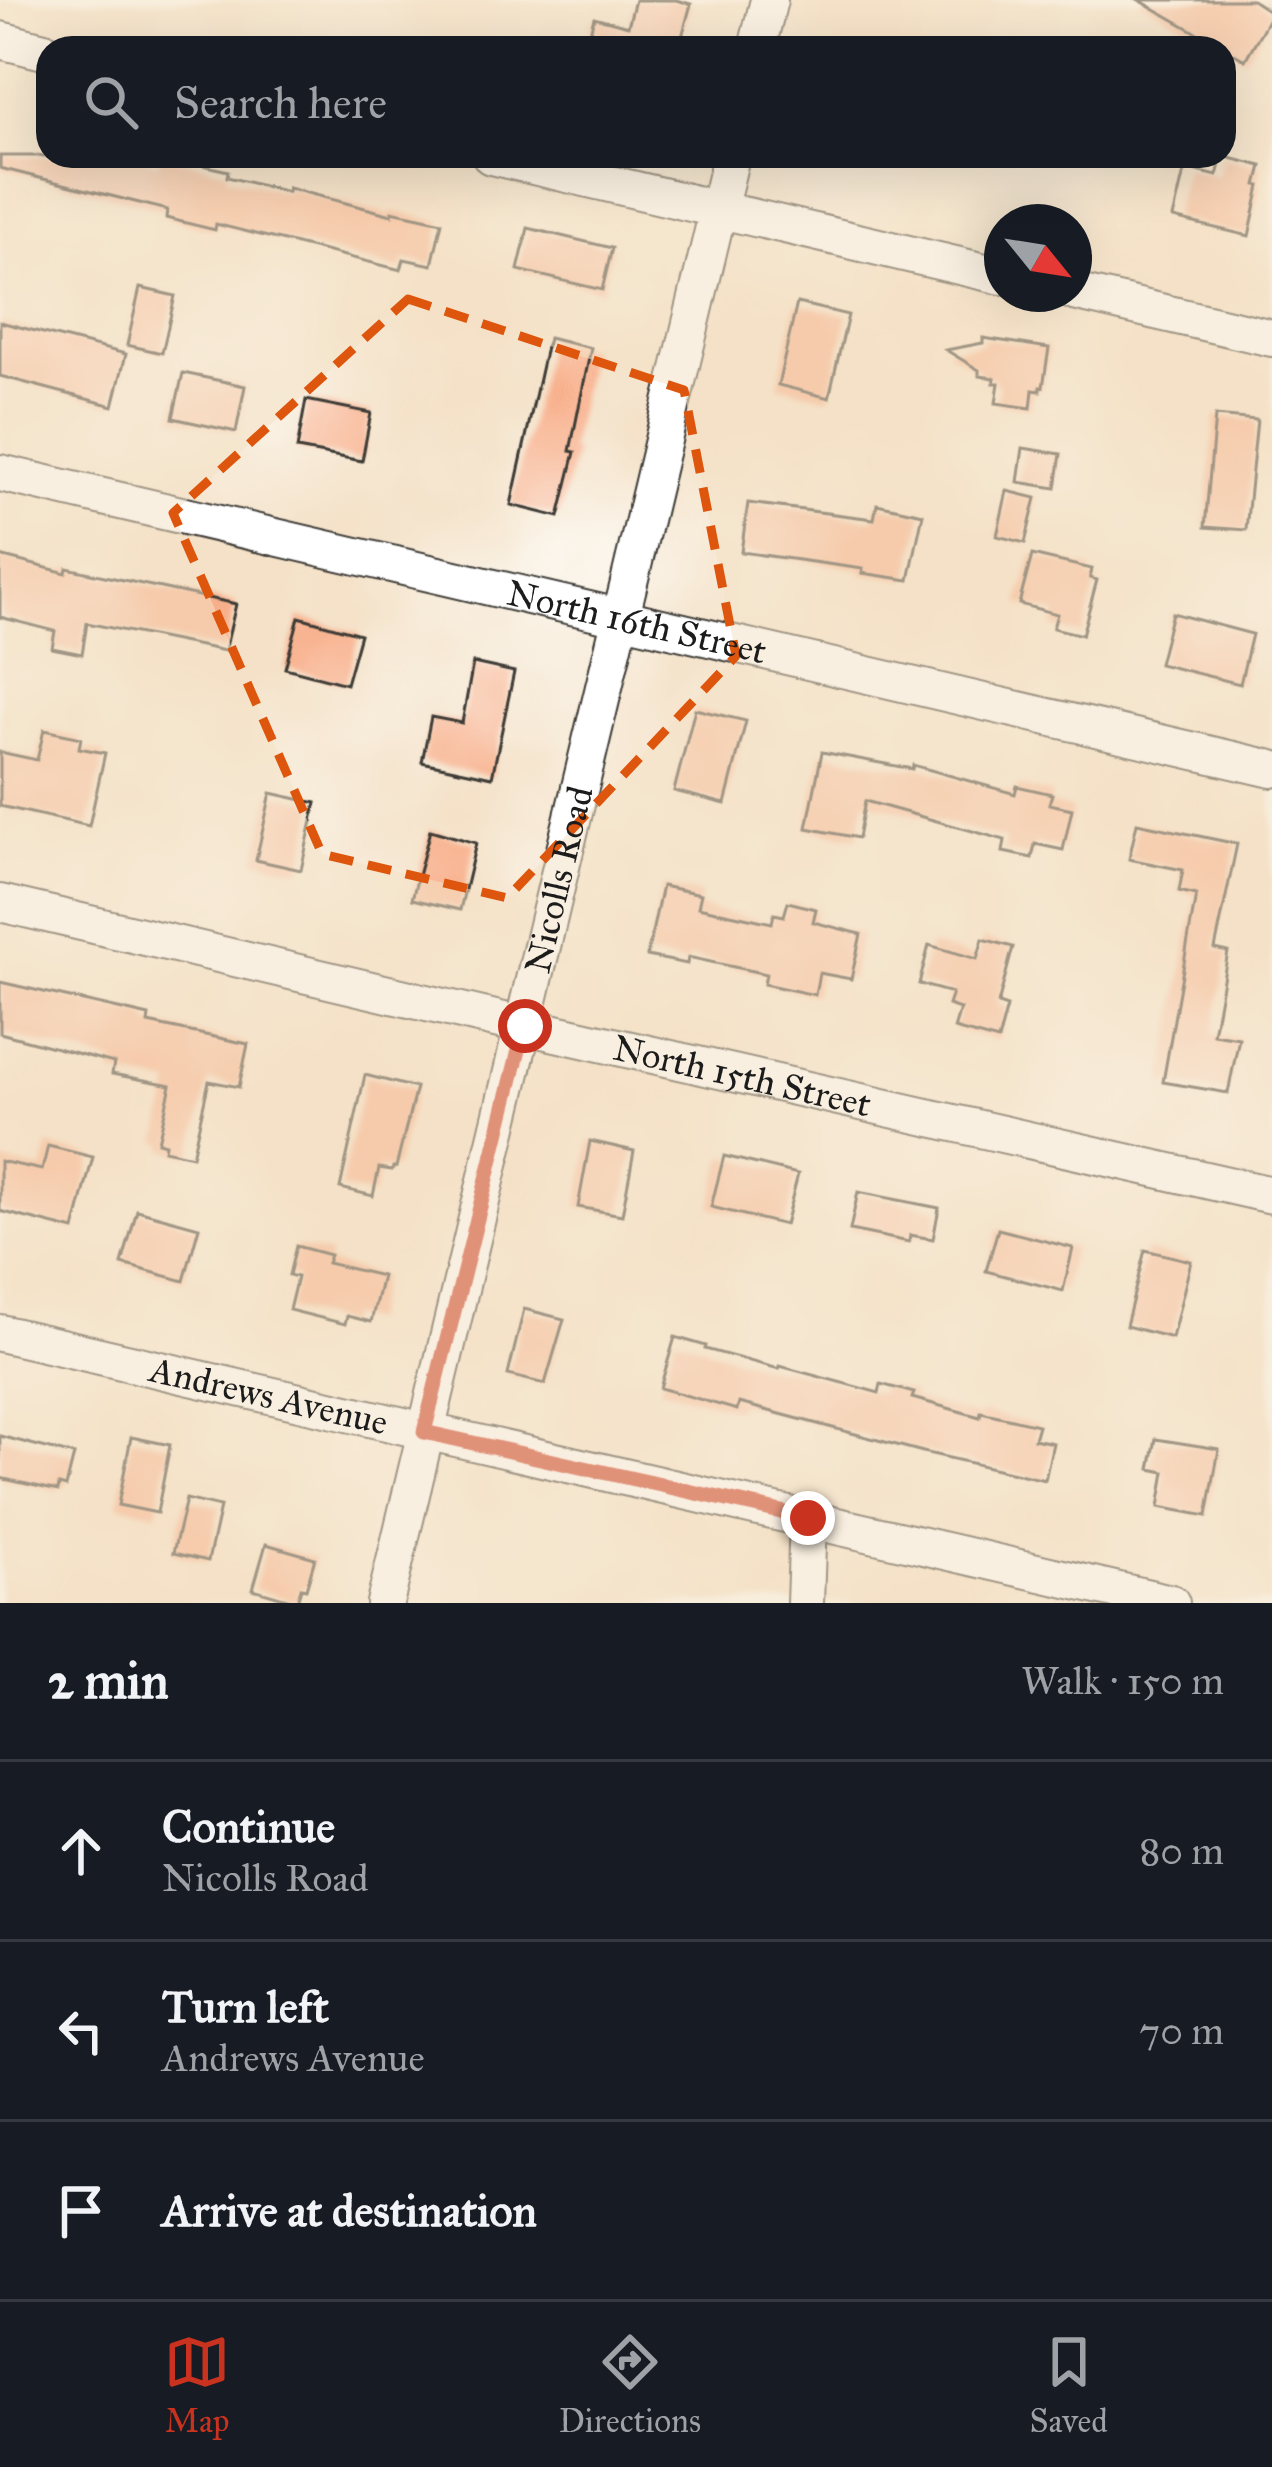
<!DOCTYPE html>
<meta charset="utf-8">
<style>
:root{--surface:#171b24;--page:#242831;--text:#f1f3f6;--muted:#9ea1a6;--line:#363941;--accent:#c8321e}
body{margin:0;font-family:"IM FELL Great Primer",serif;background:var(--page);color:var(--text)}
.compass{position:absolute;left:984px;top:204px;width:108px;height:108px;border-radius:50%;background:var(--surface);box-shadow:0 12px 48px #0002;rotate:120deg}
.stop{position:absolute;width:36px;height:36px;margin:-27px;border:9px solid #c8321e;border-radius:50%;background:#fff}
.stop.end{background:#c8321e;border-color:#fff;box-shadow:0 3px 12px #0008}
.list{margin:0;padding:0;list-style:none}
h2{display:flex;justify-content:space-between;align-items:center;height:156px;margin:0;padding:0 48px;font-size:51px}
h2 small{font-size:39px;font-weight:400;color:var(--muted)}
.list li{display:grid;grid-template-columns:78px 1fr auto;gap:36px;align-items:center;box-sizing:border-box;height:180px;padding:0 48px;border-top:3px solid var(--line)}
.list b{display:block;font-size:45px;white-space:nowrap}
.list p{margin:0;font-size:39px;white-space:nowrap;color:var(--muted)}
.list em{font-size:39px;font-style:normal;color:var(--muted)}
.icon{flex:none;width:66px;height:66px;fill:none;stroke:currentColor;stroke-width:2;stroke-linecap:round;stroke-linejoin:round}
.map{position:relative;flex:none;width:1272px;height:1603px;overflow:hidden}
.search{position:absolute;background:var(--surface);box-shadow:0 12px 48px #0002;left:36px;right:36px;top:36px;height:132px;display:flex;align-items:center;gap:30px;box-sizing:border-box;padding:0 42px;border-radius:36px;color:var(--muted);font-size:45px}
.sheet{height:696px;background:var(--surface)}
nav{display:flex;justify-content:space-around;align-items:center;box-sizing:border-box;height:168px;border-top:3px solid var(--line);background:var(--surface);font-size:33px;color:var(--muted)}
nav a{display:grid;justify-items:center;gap:6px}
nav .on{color:var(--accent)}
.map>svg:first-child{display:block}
</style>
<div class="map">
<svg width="1272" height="1603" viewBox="0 0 1272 1603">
<rect width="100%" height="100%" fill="#fdfcf7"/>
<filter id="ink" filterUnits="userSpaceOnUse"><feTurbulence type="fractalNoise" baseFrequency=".00833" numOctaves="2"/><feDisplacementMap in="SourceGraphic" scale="24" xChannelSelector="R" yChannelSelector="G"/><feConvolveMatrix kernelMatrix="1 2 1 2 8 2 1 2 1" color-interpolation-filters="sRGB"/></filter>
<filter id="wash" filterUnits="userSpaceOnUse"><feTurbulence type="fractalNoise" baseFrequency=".004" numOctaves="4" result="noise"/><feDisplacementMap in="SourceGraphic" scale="48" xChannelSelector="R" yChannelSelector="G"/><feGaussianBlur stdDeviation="2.7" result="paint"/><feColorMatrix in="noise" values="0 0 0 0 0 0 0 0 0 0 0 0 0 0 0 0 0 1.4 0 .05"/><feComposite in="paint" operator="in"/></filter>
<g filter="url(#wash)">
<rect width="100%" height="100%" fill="#f4e1c7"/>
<g id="blocks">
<g fill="#f8b08c">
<polygon points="635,0 676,0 691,4 679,48 586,48 594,17 628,26"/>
<polygon points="1139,0 1252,0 1272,13 1245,60"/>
<polygon points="0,156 131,156 158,163 160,156 163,156 228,171 227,177 288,192 288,188 392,215 392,211 442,222 432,265 404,259 401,270 216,224 215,230 166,218 167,210 0,168"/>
<polygon points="1222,156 1262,166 1257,185 1260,186 1249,236 1173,218 1185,168 1217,176"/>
<polygon points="528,228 612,248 602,290 518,270"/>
<polygon points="140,288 175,296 162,353 127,345"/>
<polygon points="797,303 848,315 829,398 778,385"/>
<polygon points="0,322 126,354 113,406 0,376"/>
<polygon points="548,338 591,348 570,451 575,452 559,517 511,505"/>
<polygon points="983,338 1049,348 1043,387 1040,387 1040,391 1033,390 1031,408 996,403 999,383 994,383 995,378 979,376 979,370 946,350 983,343"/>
<polygon points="183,373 245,386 236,432 173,418"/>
<polygon points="306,400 371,413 362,461 297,449"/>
<polygon points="1215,416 1257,420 1246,530 1205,527"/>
<polygon points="1023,448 1061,454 1056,488 1018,482"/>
<polygon points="1007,491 1036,498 1025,543 997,536"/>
<polygon points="748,503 874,519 877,504 923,514 909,580 862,573 863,569 741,552"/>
<polygon points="1032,555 1092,569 1090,578 1097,580 1082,635 1053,628 1057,614 1019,604"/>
<polygon points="0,556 66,573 67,568 236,604 225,651 87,623 82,654 52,648 55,631 0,617"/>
<polygon points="1172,613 1252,634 1240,684 1159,664"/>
<polygon points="299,617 360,634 346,684 285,668"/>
<polygon points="473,663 514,672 492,777 422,762 431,717 462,723"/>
<polygon points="695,709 746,721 725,804 674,791"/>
<polygon points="44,730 81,738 79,748 105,753 89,826 0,806 0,752 37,760"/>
<polygon points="822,752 912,769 913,765 1015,794 1017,786 1052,794 1049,804 1072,809 1063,850 1035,844 1032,858 1003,852 1005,840 865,801 858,838 807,828"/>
<polygon points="271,793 316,803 301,870 256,860"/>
<polygon points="1137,823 1237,844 1215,949 1228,952 1213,1034 1239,1038 1228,1093 1163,1082 1196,895 1179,891 1183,870 1129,859"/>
<polygon points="430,830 476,843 460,910 412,899"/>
<polygon points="662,886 701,894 698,907 772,923 774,914 784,916 788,902 816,909 813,922 861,934 851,979 819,973 815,995 764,984 766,974 688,957 687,964 647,956"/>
<polygon points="983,939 1013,947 998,1004 1007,1007 998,1041 954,1029 960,1009 948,1005 952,993 919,984 929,945 977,959"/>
<polygon points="0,982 149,1016 148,1023 248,1044 239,1087 209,1081 192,1156 164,1150 165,1144 158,1142 171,1085 112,1074 114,1063 0,1033"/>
<polygon points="365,1075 416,1088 396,1167 393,1167 392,1170 379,1168 373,1196 340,1188"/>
<polygon points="590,1141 634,1151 622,1215 578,1207"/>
<polygon points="48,1146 93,1157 74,1230 0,1211 0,1161 42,1170"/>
<polygon points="724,1156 798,1174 785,1225 711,1207"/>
<polygon points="858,1192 939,1208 933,1239 910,1235 909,1242 850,1230"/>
<polygon points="137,1210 199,1227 184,1281 122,1264"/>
<polygon points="998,1229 1073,1248 1063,1291 986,1271"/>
<polygon points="296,1246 330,1255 327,1263 382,1276 371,1322 347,1316 345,1324 289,1310 297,1277 289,1275"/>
<polygon points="1145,1250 1191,1261 1172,1338 1126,1326"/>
<polygon points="524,1309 564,1319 545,1384 508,1375"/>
<polygon points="675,1337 706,1346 705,1349 779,1369 780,1366 879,1393 881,1384 914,1393 912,1398 980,1417 981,1412 1038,1425 1034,1439 1053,1443 1045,1480 923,1452 739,1403 737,1410 660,1388"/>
<polygon points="0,1436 74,1455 66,1487 59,1485 58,1491 0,1478"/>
<polygon points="131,1437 170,1445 157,1513 118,1505"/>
<polygon points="1156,1439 1219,1449 1207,1516 1159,1507 1165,1472 1150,1469"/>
<polygon points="186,1499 220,1507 208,1561 173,1553"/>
<polygon points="266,1544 315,1558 306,1589 301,1588 297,1602 253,1589"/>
</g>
</g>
</g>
<g filter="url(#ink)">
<use href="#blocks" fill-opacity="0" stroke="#3c3a36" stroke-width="3"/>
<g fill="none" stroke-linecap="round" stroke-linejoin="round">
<g stroke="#3c3a36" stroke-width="40">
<g id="minor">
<polyline points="0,40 48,52"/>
<polyline points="757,48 769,0"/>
<polyline points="491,156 1002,276"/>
<polyline points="1074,292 1272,338"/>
<path id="s1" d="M0,473L1272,769"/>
<path id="s2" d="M0,903L525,1026L1272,1195"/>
<path id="s3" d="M0,1333L1171,1603"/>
<path id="s4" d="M385,1603L731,156"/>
<polyline points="805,1603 808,1518"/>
</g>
</g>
<use href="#minor" stroke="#fff" stroke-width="36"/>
</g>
</g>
<g fill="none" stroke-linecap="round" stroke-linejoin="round" filter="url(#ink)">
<polyline stroke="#c8321e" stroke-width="15" points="525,1026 424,1432 808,1518"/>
</g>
<path d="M0 0H1272V1603H0ZM408,299L684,390L736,656L507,898L322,854L173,513Z" fill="#f4e1c7" fill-opacity=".55" fill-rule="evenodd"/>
<path fill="none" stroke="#de560d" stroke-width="9" stroke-dasharray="24 15" stroke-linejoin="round" d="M408,299L684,390L736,656L507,898L322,854L173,513Z"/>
<g text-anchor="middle" stroke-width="9" stroke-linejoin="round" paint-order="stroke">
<g font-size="36" fill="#1c1c1c" stroke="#fdfcf7">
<text dy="13" stroke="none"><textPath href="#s1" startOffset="654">North 16th Street</textPath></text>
<text dy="13" stroke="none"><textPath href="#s4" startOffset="744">Nicolls Road</textPath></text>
<text dy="13" stroke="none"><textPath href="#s2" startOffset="762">North 15th Street</textPath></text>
<text dy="13" stroke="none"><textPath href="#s3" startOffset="276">Andrews Avenue</textPath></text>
</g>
</g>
</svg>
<svg class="compass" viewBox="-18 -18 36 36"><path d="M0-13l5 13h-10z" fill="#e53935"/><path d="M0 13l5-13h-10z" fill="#9ea1a6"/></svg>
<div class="stop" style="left:525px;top:1026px"></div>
<div class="stop end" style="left:808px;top:1518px"></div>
<div class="search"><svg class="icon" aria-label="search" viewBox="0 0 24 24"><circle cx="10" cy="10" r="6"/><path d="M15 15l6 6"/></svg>Search here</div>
</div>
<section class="sheet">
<h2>2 min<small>Walk · 150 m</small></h2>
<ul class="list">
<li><svg class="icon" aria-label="ahead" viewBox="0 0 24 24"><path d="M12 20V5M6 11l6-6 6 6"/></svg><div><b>Continue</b><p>Nicolls Road</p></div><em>80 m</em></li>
<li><svg class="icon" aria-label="left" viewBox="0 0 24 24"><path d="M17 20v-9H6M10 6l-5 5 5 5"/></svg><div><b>Turn left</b><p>Andrews Avenue</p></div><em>70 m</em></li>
<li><svg class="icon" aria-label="arrive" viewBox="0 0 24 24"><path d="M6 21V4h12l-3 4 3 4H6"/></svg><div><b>Arrive at destination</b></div></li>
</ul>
</section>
<nav>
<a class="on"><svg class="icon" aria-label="map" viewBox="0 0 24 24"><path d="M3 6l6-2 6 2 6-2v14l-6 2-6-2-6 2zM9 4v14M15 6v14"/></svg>Map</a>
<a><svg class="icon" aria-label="directions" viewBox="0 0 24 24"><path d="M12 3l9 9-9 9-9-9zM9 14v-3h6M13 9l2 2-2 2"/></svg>Directions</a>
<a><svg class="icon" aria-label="saved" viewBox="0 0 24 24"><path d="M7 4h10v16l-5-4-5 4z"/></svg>Saved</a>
</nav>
